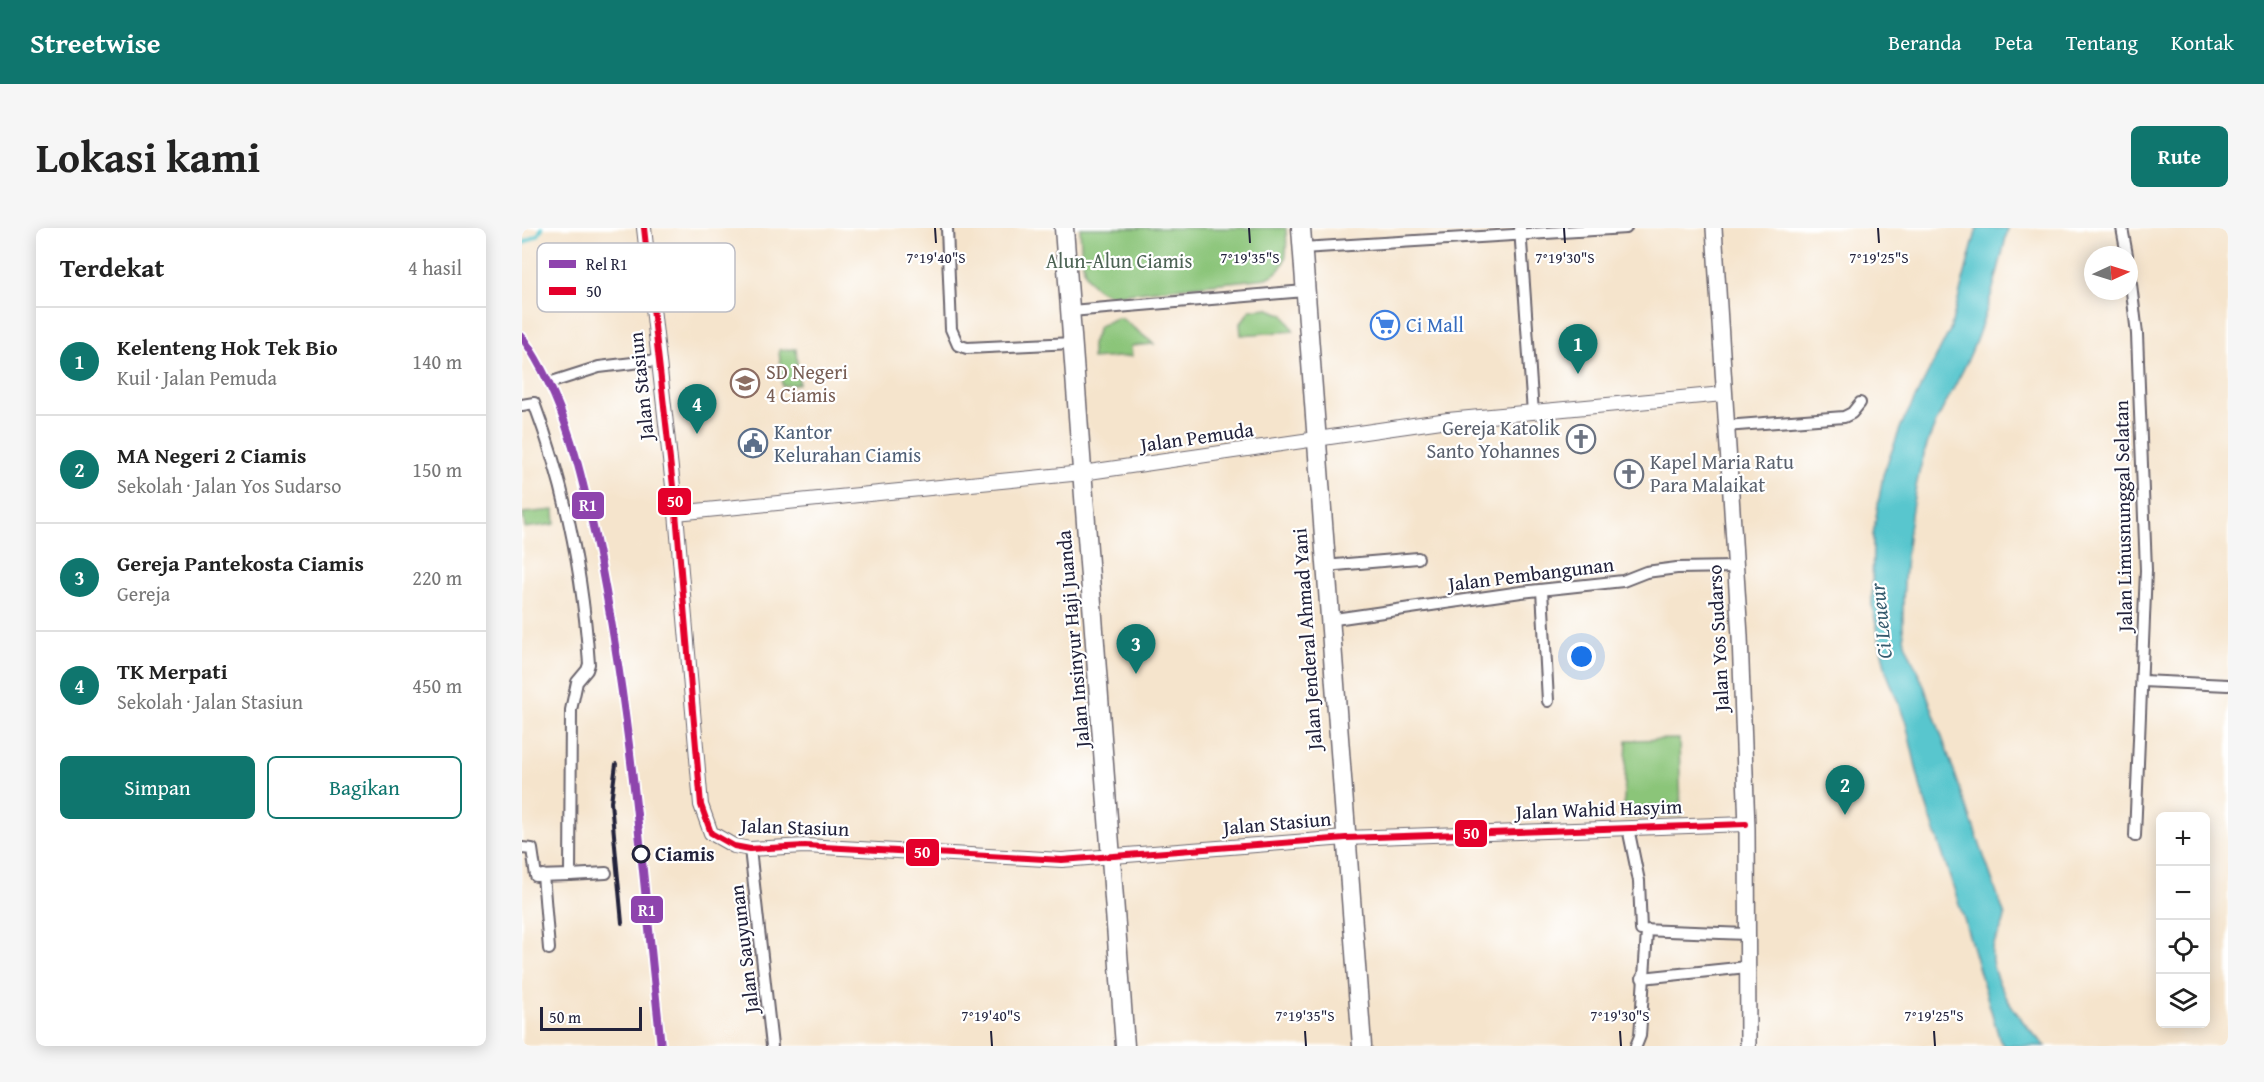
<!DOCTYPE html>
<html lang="id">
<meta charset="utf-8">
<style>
:root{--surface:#fff;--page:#f6f6f6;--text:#222;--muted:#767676;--line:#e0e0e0;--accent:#0f766e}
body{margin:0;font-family:"Gentium Book Plus",serif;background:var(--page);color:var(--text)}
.controls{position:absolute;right:18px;bottom:18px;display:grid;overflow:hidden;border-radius:9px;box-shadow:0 3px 15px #0003}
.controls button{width:54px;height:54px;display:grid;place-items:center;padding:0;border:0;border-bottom:2px solid var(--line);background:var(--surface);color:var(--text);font:30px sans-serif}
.compass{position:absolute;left:1562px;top:18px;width:54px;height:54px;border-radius:50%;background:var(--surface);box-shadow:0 3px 15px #0003;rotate:86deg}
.scale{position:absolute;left:18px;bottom:15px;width:102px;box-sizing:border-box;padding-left:6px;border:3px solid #22223b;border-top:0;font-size:16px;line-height:21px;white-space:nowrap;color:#22223b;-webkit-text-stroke:4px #fff;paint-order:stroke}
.you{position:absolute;left:1060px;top:429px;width:21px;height:21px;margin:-15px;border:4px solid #fff;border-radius:50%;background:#1a73e8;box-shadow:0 0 0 9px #1a73e833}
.badge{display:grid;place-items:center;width:39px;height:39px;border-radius:50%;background:var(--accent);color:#fff;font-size:20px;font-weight:700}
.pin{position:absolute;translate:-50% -50px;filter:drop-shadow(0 2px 3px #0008)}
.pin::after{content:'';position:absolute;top:32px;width:21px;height:18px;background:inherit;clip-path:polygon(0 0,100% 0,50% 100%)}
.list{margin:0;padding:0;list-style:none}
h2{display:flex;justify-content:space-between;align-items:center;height:78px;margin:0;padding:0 24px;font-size:26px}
h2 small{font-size:20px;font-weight:400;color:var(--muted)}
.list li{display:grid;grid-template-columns:39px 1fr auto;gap:18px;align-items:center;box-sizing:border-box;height:108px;padding:0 24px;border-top:2px solid var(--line)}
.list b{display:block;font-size:22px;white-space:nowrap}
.list p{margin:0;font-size:20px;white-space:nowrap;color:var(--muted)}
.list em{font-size:20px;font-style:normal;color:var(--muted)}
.actions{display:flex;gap:12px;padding:18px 24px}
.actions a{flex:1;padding:14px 0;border:2px solid var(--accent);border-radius:9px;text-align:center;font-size:21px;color:var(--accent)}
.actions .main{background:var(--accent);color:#fff}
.icon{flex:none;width:33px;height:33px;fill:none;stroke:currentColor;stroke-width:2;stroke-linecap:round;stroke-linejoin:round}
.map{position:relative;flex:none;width:1706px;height:818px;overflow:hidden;border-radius:9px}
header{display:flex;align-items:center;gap:36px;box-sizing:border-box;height:84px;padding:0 30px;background:var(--accent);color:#fff}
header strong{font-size:28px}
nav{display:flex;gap:33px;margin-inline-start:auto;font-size:21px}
.intro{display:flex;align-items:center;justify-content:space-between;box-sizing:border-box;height:144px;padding:0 36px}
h1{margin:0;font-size:42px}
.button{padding:15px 27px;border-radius:9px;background:var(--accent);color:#fff;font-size:21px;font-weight:700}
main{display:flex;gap:36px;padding:0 36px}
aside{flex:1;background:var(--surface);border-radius:9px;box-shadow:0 3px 15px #0003}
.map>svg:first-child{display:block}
</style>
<header>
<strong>Streetwise</strong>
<nav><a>Beranda</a><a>Peta</a><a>Tentang</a><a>Kontak</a></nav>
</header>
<div class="intro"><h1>Lokasi kami</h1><a class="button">Rute</a></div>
<main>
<aside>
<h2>Terdekat<small>4 hasil</small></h2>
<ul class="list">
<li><span class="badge">1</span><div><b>Kelenteng Hok Tek Bio</b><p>Kuil · Jalan Pemuda</p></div><em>140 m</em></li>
<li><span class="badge">2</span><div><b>MA Negeri 2 Ciamis</b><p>Sekolah · Jalan Yos Sudarso</p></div><em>150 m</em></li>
<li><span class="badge">3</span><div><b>Gereja Pantekosta Ciamis</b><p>Gereja</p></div><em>220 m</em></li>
<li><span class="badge">4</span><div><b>TK Merpati</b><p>Sekolah · Jalan Stasiun</p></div><em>450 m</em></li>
</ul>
<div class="actions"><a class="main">Simpan</a><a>Bagikan</a></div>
</aside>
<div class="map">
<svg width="1706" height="818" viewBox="0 0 1706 818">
<rect width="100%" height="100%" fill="#fff"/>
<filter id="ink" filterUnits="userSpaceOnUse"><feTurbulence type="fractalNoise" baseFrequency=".0167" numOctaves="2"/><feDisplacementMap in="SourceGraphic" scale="12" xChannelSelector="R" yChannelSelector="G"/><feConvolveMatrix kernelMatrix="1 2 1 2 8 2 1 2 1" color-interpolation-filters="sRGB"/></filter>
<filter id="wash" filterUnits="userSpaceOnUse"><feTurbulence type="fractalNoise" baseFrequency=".008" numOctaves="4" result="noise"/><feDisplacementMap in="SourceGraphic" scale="24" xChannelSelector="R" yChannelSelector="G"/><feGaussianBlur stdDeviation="1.35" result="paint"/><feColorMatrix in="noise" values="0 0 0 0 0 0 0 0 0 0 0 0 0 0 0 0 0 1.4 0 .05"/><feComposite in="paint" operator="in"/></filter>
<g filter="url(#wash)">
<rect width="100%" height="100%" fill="#f5e4cc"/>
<g fill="#8bc579" stroke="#56745a" stroke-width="1.5">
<path d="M558,0H764C765,21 768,40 745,50L589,67C556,58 560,28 558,0Z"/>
<polygon points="745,80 762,87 772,103 719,107 718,96 728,82"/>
<polygon points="594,90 599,90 632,116 609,118 610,128 570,131 570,116 577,98"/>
<polygon points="274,121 277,156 260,158 257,122"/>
<polygon points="32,282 33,296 3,300 1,285"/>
<polygon points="1157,511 1159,588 1101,590 1105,512"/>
</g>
<path fill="#59c6ce" stroke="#3e7484" stroke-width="1.5" d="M1455,0H1486C1476,46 1464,93 1444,136C1432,162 1415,187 1406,214C1388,266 1380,345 1381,400L1383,415L1402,458L1483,688C1482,701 1473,709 1470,722C1466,752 1503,800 1524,818H1483L1478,813L1443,694L1399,561L1384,495L1364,443L1350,377L1351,307L1361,247L1379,198L1428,102Z"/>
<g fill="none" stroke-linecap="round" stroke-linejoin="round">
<polyline stroke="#59c6ce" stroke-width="4" points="0,16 16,7 20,0"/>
</g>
</g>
<g filter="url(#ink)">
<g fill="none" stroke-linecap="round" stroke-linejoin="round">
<g stroke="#6c666e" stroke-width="14">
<g id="minor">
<polyline points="425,0 429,101 436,117 445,120 551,115"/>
<polyline points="998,0 1011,185"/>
<polyline points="1600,0 1605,27"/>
<polyline points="780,20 1104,0"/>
<polyline points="1607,39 1615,106 1624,342 1613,608"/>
<polyline points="549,83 783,63"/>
<polyline points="30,154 77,139 136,132"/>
<path d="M0,177L12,175C44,260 61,346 67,436L65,442L55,454L49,482L48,647L14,648L10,621L0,620"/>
<polyline points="1203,198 1322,189 1330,185 1338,175"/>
<polyline points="802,338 896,330"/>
<polyline points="1020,362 1026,473"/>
<polyline points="806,392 999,364 1101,353 1124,344 1155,340 1214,339"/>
<polyline points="1620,453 1706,457"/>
<polyline points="1106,600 1117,653 1119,702 1225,706"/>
<polyline points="228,621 250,818"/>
<polyline points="21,647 27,721"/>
<polyline points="48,647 84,645"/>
<polyline points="1120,750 1225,739"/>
<polyline points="1114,818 1118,808 1125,704"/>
</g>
</g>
<g stroke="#6c666e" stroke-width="16">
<g id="tertiary">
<polyline points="122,0 154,285 179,577 189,605 212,618 228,621 283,618 540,632 824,610 1224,596"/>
<polyline points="154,285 560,245 926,192 1201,166"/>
</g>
</g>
<g stroke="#6c666e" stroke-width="18">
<polyline id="secondary" points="1192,0 1218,408 1225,600 1226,818"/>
</g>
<g stroke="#6c666e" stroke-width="21">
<g id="trunk">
<polyline points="542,0 603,818"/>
<polyline points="779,0 840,818"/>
</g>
</g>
<use href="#minor" stroke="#fff" stroke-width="10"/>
<use href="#tertiary" stroke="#fff" stroke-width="14"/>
<use href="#secondary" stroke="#fff" stroke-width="15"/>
<use href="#trunk" stroke="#fff" stroke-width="18"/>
<polyline stroke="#22223b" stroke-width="4" points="94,536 89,574 100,695"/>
<g stroke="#fff" stroke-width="10">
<polyline id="bus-1" points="122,0 154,285 179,577 189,605 212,618 228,621 283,618 540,632 824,610 1224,596"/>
</g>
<use href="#bus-1" stroke="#e4002b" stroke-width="6"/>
<g stroke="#fff" stroke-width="12">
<path id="rail-1" d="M0,109C43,169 61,251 76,322C109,485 121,652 139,818"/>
</g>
<use href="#rail-1" stroke="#8e44ad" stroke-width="8"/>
</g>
</g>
<path fill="none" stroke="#22223b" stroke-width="2" d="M413,0L414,15M727,0L728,15M1042,0L1043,15M1356,0L1357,15M469,803L470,818M783,803L784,818M1098,803L1099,818M1412,803L1413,818"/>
<defs>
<g id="supermarket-ring" transform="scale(1.5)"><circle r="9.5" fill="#fff" stroke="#3f7fe0" stroke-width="1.5"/><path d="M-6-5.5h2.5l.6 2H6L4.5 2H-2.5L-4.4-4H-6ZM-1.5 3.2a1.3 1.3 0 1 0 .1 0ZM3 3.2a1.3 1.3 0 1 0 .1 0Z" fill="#3f7fe0"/></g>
<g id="school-ring" transform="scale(1.5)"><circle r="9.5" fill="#fff" stroke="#8d6e63" stroke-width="1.5"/><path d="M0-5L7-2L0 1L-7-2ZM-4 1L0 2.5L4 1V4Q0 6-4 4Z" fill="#8d6e63"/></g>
<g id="church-ring" transform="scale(1.5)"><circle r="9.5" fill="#fff" stroke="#6b7280" stroke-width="1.5"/><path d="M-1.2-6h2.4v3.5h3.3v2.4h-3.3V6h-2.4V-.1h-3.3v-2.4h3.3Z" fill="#6b7280"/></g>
<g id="civic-ring" transform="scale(1.5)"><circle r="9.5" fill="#fff" stroke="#5c6f8a" stroke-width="1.5"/><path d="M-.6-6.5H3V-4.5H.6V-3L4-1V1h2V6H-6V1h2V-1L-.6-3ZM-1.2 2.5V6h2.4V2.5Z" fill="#5c6f8a"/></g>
</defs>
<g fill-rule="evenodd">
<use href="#supermarket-ring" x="863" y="97"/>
<use href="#school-ring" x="223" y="155"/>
<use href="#church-ring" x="1059" y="211"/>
<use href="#civic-ring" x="231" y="215"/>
<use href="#church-ring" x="1107" y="246"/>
</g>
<circle fill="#fff" stroke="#22223b" stroke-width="3" cx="119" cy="626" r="8"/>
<g text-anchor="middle" stroke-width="4.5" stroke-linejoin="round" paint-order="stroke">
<g font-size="20" fill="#4c6354" stroke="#fff">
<text x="597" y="40">Alun-Alun Ciamis</text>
</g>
<g font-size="20" fill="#366cbe" stroke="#fff" text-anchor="start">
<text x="884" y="104">Ci Mall</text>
</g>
<g font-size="20" fill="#785e54" stroke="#fff" text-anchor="start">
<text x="244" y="151">SD Negeri<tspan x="244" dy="23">4 Ciamis</tspan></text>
</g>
<g font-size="20" fill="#22223b" stroke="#fff">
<text transform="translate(119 158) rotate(-96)" y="7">Jalan Stasiun</text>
<text transform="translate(675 209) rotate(-8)" y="7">Jalan Pemuda</text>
<text transform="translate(1601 288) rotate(-91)" y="7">Jalan Limusnunggal Selatan</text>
<text transform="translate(1009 346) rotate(-7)" y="7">Jalan Pembangunan</text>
<text transform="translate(1196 410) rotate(-93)" y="7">Jalan Yos Sudarso</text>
<text transform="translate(551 411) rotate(-95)" y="7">Jalan Insinyur Haji Juanda</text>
<text transform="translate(785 411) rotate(-94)" y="7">Jalan Jenderal Ahmad Yani</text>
<text transform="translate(1077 581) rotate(-2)" y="7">Jalan Wahid Hasyim</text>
<text transform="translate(755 595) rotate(-5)" y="7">Jalan Stasiun</text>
<text transform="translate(273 599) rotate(2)" y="7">Jalan Stasiun</text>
<text transform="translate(222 721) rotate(-97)" y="7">Jalan Sauyunan</text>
</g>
<g font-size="20" fill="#5b616d" stroke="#fff" text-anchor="end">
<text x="1038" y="207">Gereja Katolik<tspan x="1038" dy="23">Santo Yohannes</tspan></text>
<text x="1128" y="241" text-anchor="start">Kapel Maria Ratu<tspan x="1128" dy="23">Para Malaikat</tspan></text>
</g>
<g font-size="20" fill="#4e5e75" stroke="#fff" text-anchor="start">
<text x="252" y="211">Kantor<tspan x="252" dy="23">Kelurahan Ciamis</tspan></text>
</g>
<g font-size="20" font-weight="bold" fill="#22223b" stroke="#fff" text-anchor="start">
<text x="133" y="633">Ciamis</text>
</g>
<g font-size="21" font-style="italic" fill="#355b6e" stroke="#fff">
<text transform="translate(1359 393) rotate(-96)" y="7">Ci Leueur</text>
</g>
</g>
<rect x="15" y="15" width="198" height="69" rx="9" fill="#fff" stroke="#bdbdc4" stroke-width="1.5"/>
<rect x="27" y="32" width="27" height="8" fill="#8e44ad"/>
<rect x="27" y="59" width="27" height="8" fill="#e4002b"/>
<g font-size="16" fill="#22223b">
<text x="64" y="42">Rel R1</text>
<text x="64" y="69">50</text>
</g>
<g font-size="15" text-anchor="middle" fill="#22223b" stroke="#fff" stroke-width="4.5" stroke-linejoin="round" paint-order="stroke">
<text x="414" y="35">7°19'40"S</text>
<text x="728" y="35">7°19'35"S</text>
<text x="1043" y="35">7°19'30"S</text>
<text x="1357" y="35">7°19'25"S</text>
<text x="469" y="793">7°19'40"S</text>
<text x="783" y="793">7°19'35"S</text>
<text x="1098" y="793">7°19'30"S</text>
<text x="1412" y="793">7°19'25"S</text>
</g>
<g stroke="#fff" stroke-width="2">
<rect x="135" y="259" width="35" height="29" rx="6" fill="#e4002b"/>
<rect x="49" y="263" width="34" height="29" rx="6" fill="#8e44ad"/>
<rect x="932" y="591" width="34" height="29" rx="6" fill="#e4002b"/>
<rect x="383" y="610" width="35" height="29" rx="6" fill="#e4002b"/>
<rect x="108" y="667" width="34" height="29" rx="6" fill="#8e44ad"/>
</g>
<g font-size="16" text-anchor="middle" font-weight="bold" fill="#fff">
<text x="153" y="279">50</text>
<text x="66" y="283">R1</text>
<text x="949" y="611">50</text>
<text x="400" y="630">50</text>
<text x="125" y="688">R1</text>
</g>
</svg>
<div class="controls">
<button>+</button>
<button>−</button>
<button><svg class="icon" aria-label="locate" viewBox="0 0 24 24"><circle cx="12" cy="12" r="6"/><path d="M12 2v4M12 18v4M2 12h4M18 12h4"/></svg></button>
<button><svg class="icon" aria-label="layers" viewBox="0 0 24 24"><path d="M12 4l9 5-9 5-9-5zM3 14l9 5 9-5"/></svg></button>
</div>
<svg class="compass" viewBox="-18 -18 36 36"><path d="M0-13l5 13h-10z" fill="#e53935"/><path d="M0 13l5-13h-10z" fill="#767676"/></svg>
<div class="scale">50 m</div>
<div class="you"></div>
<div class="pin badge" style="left:1056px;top:146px">1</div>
<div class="pin badge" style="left:1323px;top:587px">2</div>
<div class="pin badge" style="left:614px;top:446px">3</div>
<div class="pin badge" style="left:175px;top:206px">4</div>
</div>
</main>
